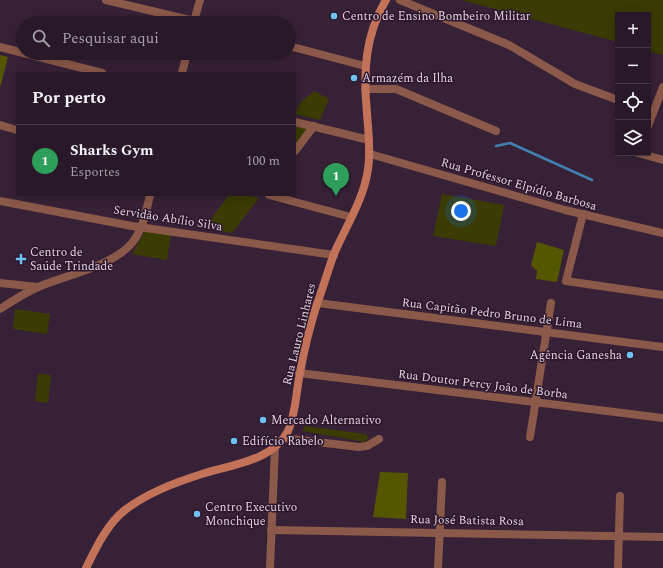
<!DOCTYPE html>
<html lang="pt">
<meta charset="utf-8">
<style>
:root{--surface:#291928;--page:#312230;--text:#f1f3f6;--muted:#a5a0a8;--line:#453845;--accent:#2563eb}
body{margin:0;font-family:Spectral,serif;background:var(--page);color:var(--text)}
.controls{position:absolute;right:12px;top:12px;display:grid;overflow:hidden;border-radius:0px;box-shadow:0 2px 10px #0003}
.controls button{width:36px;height:36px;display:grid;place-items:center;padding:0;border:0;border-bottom:1px solid var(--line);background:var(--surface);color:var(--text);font:20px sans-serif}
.you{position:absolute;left:461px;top:211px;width:14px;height:14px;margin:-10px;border:3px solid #fff;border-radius:50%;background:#1a73e8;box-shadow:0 0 0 6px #1a73e833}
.badge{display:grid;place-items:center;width:26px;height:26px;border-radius:50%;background:var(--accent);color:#fff;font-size:13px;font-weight:700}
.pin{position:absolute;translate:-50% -33px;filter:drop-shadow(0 1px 2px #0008)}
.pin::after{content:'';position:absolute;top:21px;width:14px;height:12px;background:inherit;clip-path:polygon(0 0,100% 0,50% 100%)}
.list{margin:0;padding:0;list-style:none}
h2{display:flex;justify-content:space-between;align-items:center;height:52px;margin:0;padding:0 16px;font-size:17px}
h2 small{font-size:13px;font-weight:400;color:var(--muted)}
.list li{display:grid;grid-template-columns:26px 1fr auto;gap:12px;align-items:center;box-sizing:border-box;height:72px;padding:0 16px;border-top:1px solid var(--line)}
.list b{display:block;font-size:15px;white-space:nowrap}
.list p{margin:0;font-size:13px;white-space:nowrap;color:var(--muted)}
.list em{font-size:13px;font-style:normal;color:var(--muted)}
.icon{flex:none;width:22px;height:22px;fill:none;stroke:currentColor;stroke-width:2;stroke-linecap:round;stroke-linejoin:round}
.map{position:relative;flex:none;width:663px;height:568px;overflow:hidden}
.search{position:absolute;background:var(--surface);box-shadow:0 2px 10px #0003;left:16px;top:16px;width:280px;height:44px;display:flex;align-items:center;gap:10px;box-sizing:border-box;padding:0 14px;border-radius:22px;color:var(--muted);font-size:15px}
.panel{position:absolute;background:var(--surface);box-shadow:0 2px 10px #0003;left:16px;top:72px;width:280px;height:124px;border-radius:0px}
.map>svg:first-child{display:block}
</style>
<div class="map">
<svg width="663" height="568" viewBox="0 0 663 568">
<rect width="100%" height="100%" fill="#372136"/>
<g fill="#3a3c03">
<polygon points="462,0 663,0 663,55 648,51 648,15 618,15 618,42"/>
<polygon points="314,91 329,99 320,120 295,114 301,102"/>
<polygon points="295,126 309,129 295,148"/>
<polygon points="442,194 504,205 496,246 433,236"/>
<polygon points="229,195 248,195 259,198 232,233 204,228"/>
<polygon points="146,229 171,234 167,260 132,254"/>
<polygon points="15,309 50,314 47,334 13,329"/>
<polygon points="38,374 51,375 48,403 35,401"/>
<polygon points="305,426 366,434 368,438 365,442 302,431"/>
</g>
<g fill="#545700">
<polygon points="0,55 8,57 0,88"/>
<polygon points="537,242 564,250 557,282 536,279 537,271 531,265"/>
<polygon points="380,472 408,473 406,519 373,517"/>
</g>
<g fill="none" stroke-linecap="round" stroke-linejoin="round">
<polyline stroke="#437faf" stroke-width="2.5" points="496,146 510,143 592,180"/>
<g stroke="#8b5949" stroke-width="8">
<polyline points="106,0 194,21 200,0"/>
<polyline points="400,0 509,45 575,84 618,100"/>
<polyline points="0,47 102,73"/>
<polyline points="365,89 396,89 496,131"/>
<polyline points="295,122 369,140"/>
<polyline points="0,125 17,130"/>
<polyline points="648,126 663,87"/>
<polyline points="295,151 314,126"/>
<polyline points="638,153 663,160"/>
<polyline points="370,154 565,210 663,233"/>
<polyline points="269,195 351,217"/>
<polyline points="0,201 132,226 334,255"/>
<polyline points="583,214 566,281 663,295"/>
<polyline points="318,303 663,347"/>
<polyline points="299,373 663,418"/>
<polyline points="530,437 551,303"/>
<polyline points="284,438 359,447 367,446 379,439"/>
<polyline points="271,530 663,537"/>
<polyline points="270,568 275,447"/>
<polyline points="438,568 442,482"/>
<polyline points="618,568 620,496"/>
</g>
<g stroke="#8b5949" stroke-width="8">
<polyline points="194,23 194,21 201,23"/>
<polyline points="289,46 365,66"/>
<polyline points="182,73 187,53"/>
<polyline points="0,283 38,287"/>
<path d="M0,309C12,301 25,293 38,287C64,276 113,266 132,243C143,229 146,212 150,195"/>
</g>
<path stroke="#c17259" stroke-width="8" d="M86,568C96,548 107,524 125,510C147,493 176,482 202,474C230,465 273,461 288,431C296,413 296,392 300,373C304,350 310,326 317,304C323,288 328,270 334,254C346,226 364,199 368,169C371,150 368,131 367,113C363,73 365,35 386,0"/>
</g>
<g fill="#6ec2f3" stroke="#2d172c" stroke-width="1.5">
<circle cx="334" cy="16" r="4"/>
<circle cx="354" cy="78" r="4"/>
<path d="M19 253h4v4h4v4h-4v4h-4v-4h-4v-4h4z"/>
<circle cx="630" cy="355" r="4"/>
<circle cx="263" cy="420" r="4"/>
<circle cx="234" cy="441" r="4"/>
<circle cx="197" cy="514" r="4"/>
</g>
<g text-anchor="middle" stroke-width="3" stroke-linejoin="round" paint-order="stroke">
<g font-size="12" fill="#e0d1de" stroke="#2d172c" text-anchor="start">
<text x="342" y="20">Centro de Ensino Bombeiro Militar</text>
<text x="362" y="82">Armazém da Ilha</text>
<text x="30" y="256">Centro de<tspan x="30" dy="14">Saúde Trindade</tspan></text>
<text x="622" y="359" text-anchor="end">Agência Ganesha</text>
<text x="271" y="424">Mercado Alternativo</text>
<text x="242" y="445">Edifício Rabelo</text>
<text x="205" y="511">Centro Executivo<tspan x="205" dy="14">Monchique</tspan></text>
</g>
<g font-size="12" fill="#e0d1de" stroke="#2d172c">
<text transform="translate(519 184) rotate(16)" y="4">Rua Professor Elpídio Barbosa</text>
<text transform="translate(168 218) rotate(9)" y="4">Servidão Abílio Silva</text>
<text transform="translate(492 313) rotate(7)" y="4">Rua Capitão Pedro Bruno de Lima</text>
<text transform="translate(299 334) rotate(-76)" y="4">Rua Lauro Linhares</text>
<text transform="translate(483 384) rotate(7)" y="4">Rua Doutor Percy João de Borba</text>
<text transform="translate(467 520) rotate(1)" y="4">Rua José Batista Rosa</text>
</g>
</g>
</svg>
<div class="controls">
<button>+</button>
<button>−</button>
<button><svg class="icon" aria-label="locate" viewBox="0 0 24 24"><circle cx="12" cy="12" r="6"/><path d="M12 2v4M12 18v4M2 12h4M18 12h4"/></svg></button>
<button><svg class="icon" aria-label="layers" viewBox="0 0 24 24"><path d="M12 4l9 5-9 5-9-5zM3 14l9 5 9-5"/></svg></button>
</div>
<div class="you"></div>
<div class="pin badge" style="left:336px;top:196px;background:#2e9e5b">1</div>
<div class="search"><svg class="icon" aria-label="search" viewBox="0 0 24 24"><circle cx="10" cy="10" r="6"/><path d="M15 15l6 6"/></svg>Pesquisar aqui</div>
<section class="panel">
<h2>Por perto<small></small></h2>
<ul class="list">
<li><span class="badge" style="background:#2e9e5b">1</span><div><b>Sharks Gym</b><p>Esportes</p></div><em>100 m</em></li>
</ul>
</section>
</div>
